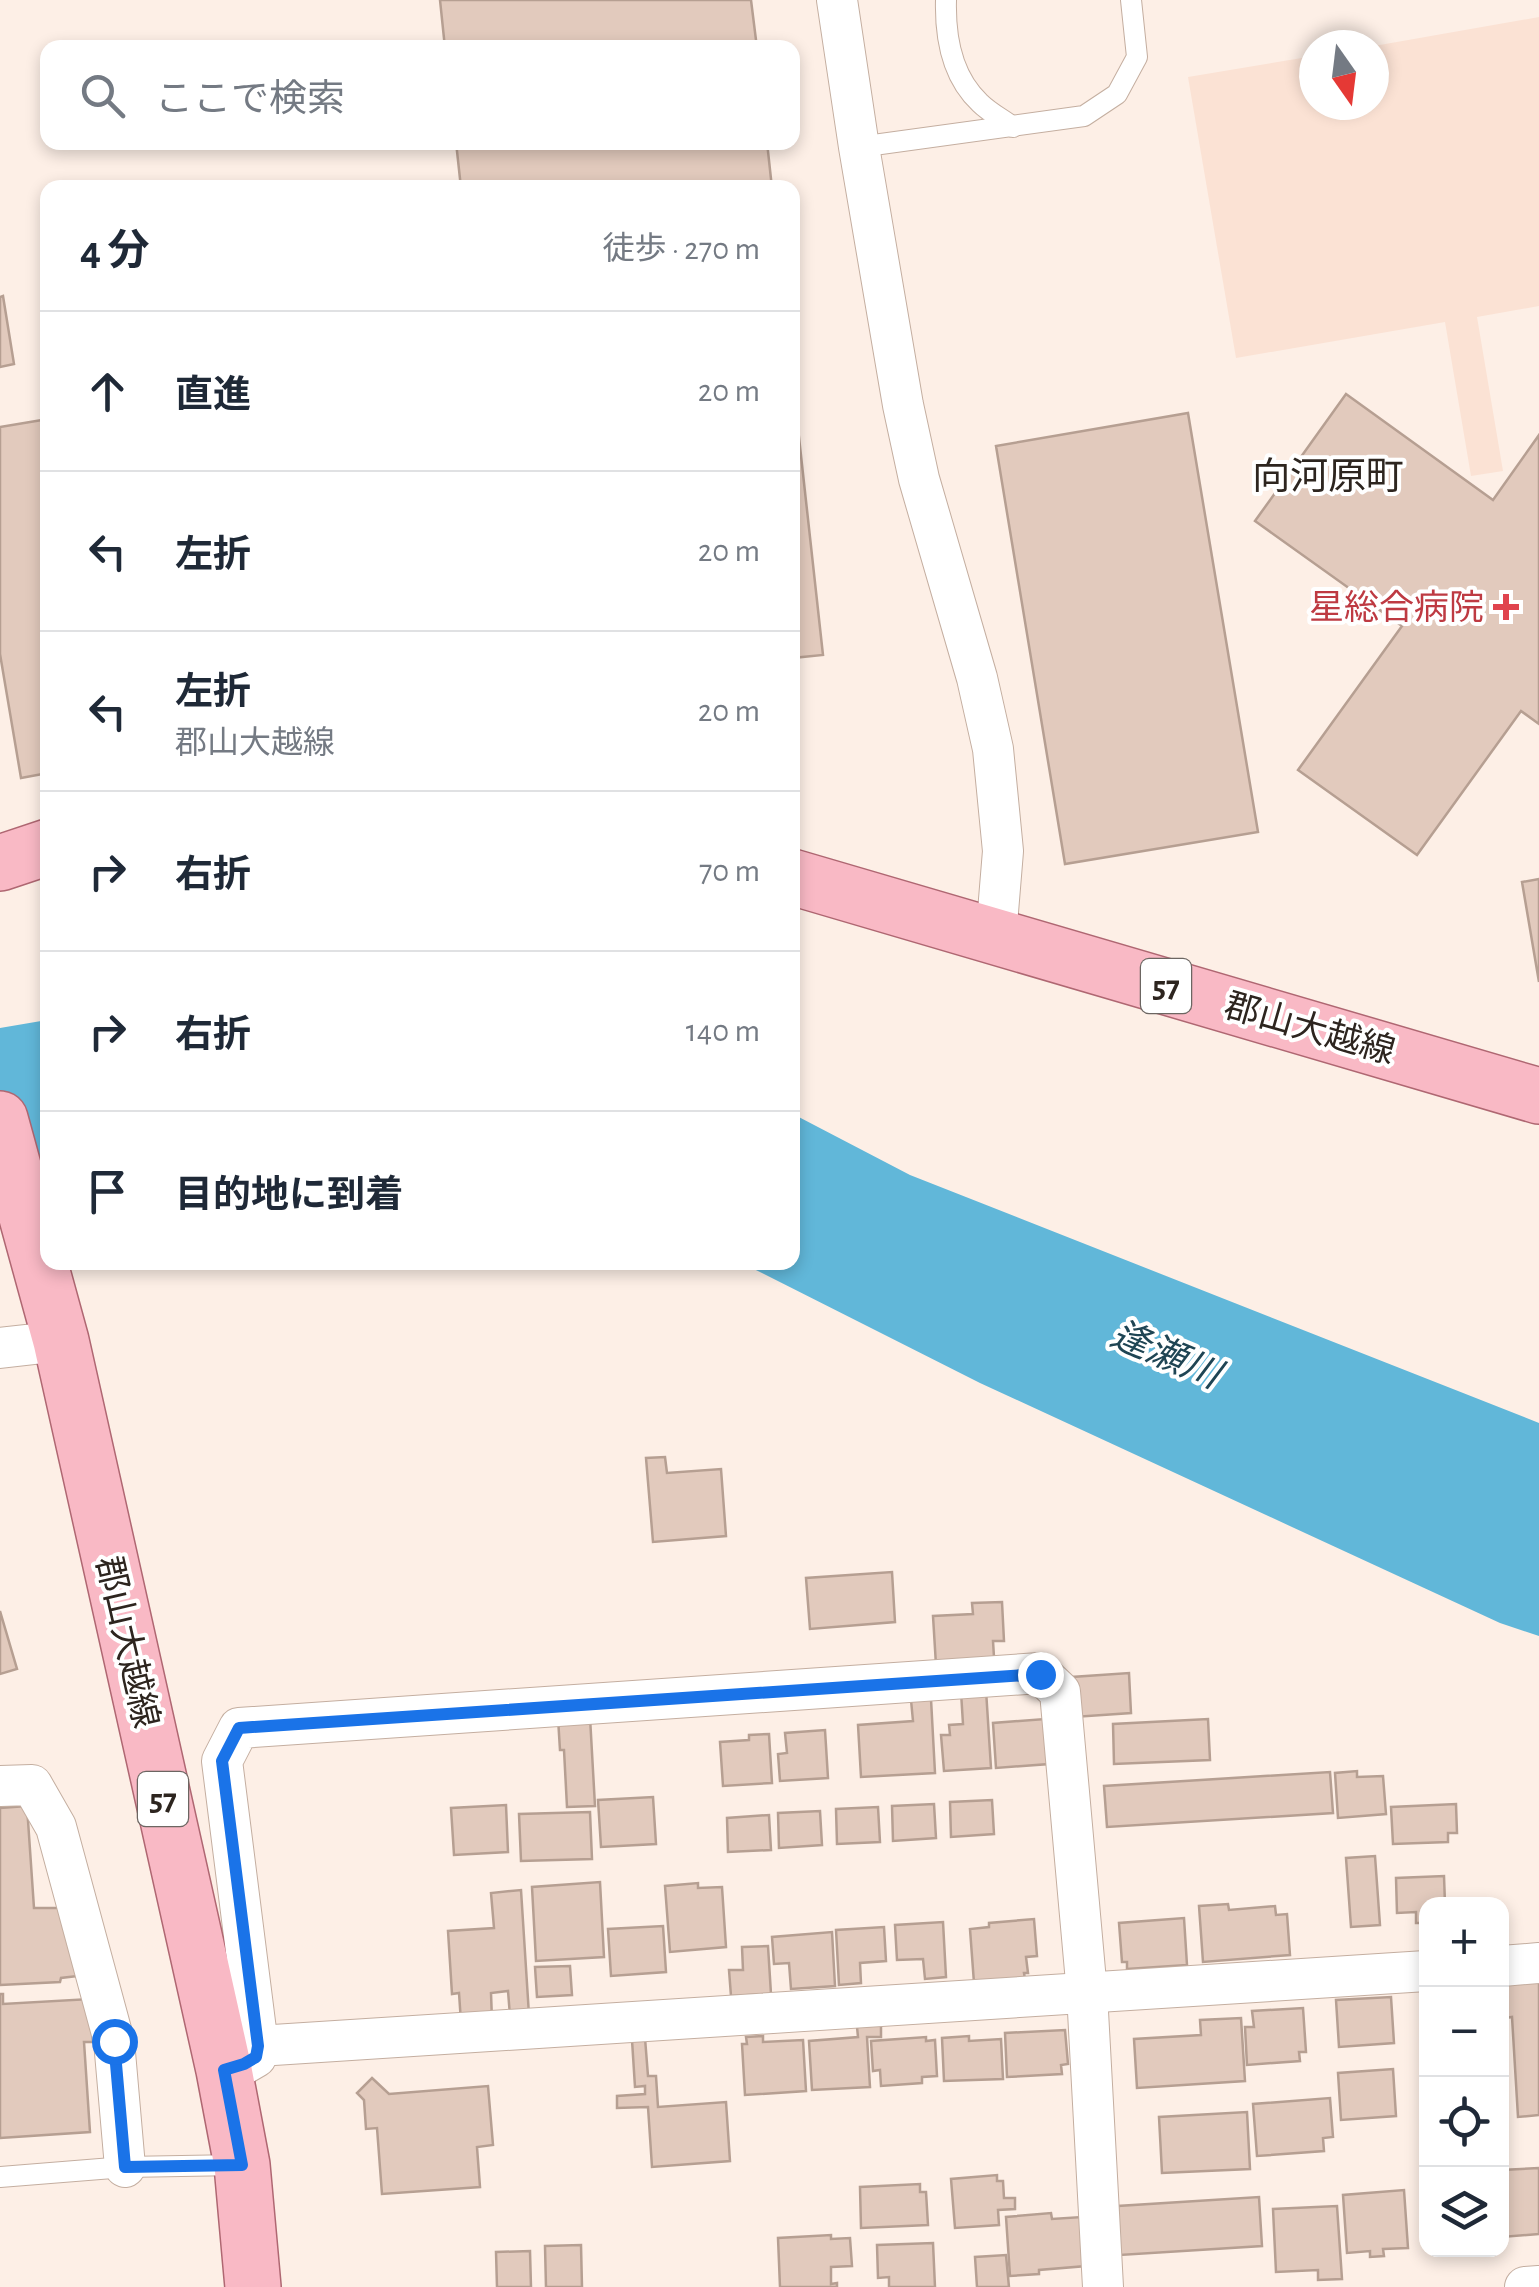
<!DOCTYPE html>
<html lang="ja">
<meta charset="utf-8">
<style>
:root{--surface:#fff;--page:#f2f2f3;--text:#1f2937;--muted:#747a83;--line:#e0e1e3}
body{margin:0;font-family:"Alegreya Sans","Noto Sans JP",sans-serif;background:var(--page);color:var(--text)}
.controls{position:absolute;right:30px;bottom:30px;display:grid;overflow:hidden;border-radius:20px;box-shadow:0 5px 15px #0003}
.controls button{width:90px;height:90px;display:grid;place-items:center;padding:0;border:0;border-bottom:2px solid var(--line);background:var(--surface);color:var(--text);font:50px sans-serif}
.compass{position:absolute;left:1299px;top:30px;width:90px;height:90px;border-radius:50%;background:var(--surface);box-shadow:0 5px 15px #0003;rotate:166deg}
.stop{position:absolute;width:30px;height:30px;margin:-22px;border:8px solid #1a73e8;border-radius:50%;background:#fff}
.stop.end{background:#1a73e8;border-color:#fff;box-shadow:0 2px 10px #0008}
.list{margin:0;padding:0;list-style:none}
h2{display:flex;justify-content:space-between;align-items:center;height:130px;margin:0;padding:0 40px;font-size:42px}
h2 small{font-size:32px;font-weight:400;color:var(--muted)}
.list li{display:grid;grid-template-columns:65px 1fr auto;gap:30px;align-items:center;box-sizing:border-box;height:160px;padding:0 40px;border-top:2px solid var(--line)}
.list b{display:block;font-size:38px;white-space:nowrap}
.list p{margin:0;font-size:32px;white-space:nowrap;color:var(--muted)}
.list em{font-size:32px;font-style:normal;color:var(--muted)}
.icon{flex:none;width:55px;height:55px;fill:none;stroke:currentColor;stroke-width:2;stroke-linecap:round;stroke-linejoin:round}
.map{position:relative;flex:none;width:1539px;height:2287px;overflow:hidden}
.search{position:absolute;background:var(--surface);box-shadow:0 5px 15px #0003;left:40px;top:40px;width:760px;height:110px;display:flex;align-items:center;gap:25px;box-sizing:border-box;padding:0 35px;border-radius:20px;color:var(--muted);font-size:38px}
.panel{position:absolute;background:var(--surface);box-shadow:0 5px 15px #0003;left:40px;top:180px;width:760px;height:1090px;border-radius:20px}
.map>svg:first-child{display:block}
</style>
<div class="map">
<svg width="1539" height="2287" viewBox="0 0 1539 2287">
<rect width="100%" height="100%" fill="#fdefe6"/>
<polygon fill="#fbe2d4" points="1539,17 1539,306 1477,317 1503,471 1471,476 1445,322 1236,358 1188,77 1314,56 1314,105 1374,105 1374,46"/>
<g fill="#61b7d9">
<polygon points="47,1020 47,1203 0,1218 0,1028"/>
<polygon points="793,1114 910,1175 1539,1423 1539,1636 1500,1623 980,1383 742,1263 792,1262"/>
</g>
<g fill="#e2cabd" stroke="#b69f92" stroke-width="2.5">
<polygon points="440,0 751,0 757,48 445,48"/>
<polygon points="456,142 767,142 772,188 461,188"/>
<polygon points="3,296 14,364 0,367 0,297"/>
<polygon points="792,374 823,655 792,658"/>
<polygon points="1346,394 1493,500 1539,435 1539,724 1521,711 1417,855 1298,770 1402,626 1255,521"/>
<polygon points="1188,413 1258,832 1065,864 996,446"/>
<polygon points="48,419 48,773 21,778 0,654 0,427"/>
<polygon points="1539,879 1539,982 1522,882"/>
<polygon points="665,1457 667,1473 721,1469 726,1536 653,1542 646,1458"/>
<polygon points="892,1572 895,1622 810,1629 806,1578"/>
<polygon points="1002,1602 1004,1641 993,1641 994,1657 936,1665 933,1616 973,1614 972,1603"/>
<polygon points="0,1611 17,1669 0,1674"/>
<polygon points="1129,1673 1131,1713 1074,1717 1072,1677"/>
<polygon points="986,1690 991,1768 944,1771 941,1735 950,1735 949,1725 963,1724 961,1692"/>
<polygon points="931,1699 935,1773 861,1777 858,1725 913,1721 911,1700"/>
<polygon points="590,1717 595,1806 567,1807 564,1750 560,1750 558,1718"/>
<polygon points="1045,1719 1049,1764 996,1768 993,1723"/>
<polygon points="1208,1719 1210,1760 1114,1764 1113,1724"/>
<polygon points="825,1730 828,1778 780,1781 778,1754 787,1753 785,1733"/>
<polygon points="769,1734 772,1783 723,1786 720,1742 749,1740 749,1735"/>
<polygon points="1357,1771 1357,1777 1383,1776 1386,1814 1338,1818 1335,1773"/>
<polygon points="1330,1772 1333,1813 1107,1827 1104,1786"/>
<polygon points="653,1797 656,1844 601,1847 598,1800"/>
<polygon points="992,1800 994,1834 951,1837 950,1802"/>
<polygon points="934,1804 936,1838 893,1841 892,1806"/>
<polygon points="1456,1804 1457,1833 1448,1833 1448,1842 1393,1844 1391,1807"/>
<polygon points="506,1805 508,1852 454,1855 451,1808"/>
<polygon points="27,1806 34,1908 59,1908 78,1976 61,1978 60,1982 0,1985 0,1808"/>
<polygon points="878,1807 880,1842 837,1844 836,1809"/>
<polygon points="820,1811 822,1845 779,1848 778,1813"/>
<polygon points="590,1812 592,1859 521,1861 519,1814"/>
<polygon points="769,1815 771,1850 728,1852 727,1818"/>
<polygon points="1375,1856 1380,1925 1351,1927 1346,1858"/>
<polygon points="1444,1876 1445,1904 1426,1904 1426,1923 1416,1923 1416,1912 1397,1913 1396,1878"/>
<polygon points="600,1882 604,1957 536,1961 532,1887"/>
<polygon points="698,1883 698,1888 722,1887 726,1947 670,1952 665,1886"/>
<polygon points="521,1890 529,2015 510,2016 508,1991 491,1993 492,2020 461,2022 459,1993 452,1994 448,1931 494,1928 491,1893"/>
<polygon points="1228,1904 1229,1910 1275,1906 1276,1915 1287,1914 1290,1955 1203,1962 1199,1906"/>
<polygon points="1184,1918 1187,1965 1127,1969 1127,1962 1122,1962 1119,1923"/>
<polygon points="1034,1919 1037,1956 1026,1957 1028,1973 1024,1973 1025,1979 974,1983 970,1929 989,1927 989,1923"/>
<polygon points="943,1922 946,1977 925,1979 923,1959 897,1960 895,1925"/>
<polygon points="663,1926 666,1972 611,1976 608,1929"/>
<polygon points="884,1927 886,1961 860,1963 861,1983 839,1985 836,1930"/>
<polygon points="832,1932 835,1986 791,1989 789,1963 774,1964 772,1937"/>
<polygon points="768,1946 771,1994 731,1996 729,1970 743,1970 742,1947"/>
<polygon points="570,1966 572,1995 537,1997 535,1967"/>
<polygon points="1539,1974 1539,2115 1518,2117 1512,2017 1505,2018 1503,1977"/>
<polygon points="0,1994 3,1994 3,2004 90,1999 93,2042 84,2042 90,2132 0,2138"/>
<polygon points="1391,1997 1394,2043 1339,2047 1336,2000"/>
<polygon points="1303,2008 1306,2052 1299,2052 1300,2061 1247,2065 1245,2027 1254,2027 1252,2011"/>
<polygon points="1241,2018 1245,2081 1137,2088 1134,2039 1201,2035 1200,2020"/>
<polygon points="881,2025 881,2037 867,2037 870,2087 812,2090 809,2041 858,2037 857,2027"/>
<polygon points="1065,2030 1068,2064 1061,2065 1062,2074 1007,2077 1005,2033"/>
<polygon points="763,2036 763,2042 803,2040 806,2091 745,2095 742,2044 747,2044 746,2037"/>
<polygon points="969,2036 969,2041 1001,2039 1003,2079 944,2081 942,2038"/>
<polygon points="926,2037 926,2041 935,2040 937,2076 922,2077 922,2083 881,2086 880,2070 873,2071 871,2041"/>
<polygon points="645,2038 648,2076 656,2076 658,2107 726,2102 730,2161 652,2167 648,2107 617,2108 617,2096 645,2094 645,2086 635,2087 632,2040"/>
<polygon points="1393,2069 1396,2116 1341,2120 1338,2073"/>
<polygon points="372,2078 389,2094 488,2086 493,2145 477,2147 480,2187 382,2194 377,2128 366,2129 364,2100 357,2093"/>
<polygon points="1330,2098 1333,2137 1323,2138 1324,2151 1257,2156 1253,2104"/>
<polygon points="1247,2112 1250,2169 1162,2173 1159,2117"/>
<polygon points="1539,2168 1539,2234 1502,2237 1502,2170"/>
<polygon points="997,2175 997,2181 1003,2181 1004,2198 1015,2198 1015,2209 998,2210 999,2225 955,2228 951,2179"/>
<polygon points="920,2184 920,2192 926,2192 928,2225 861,2228 860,2187"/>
<polygon points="1404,2190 1408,2248 1383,2249 1384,2256 1370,2257 1370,2251 1347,2253 1343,2195"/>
<polygon points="1259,2197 1262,2246 1120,2255 1118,2206"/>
<polygon points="1337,2206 1342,2279 1318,2280 1318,2270 1276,2272 1273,2209"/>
<polygon points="1051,2213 1052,2219 1082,2217 1086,2266 1039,2270 1039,2274 1010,2276 1006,2217"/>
<polygon points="831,2235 831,2239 850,2238 852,2266 831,2267 831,2284 837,2283 837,2287 780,2287 778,2238"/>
<polygon points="933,2243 935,2287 889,2287 889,2277 878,2278 877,2245"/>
<polygon points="581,2245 582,2287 546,2287 545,2246"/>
<polygon points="530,2251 531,2287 497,2287 496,2252"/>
<polygon points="1006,2255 1009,2287 977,2287 975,2257"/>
</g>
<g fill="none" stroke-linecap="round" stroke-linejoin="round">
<g stroke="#c4aea0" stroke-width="22">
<g id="lane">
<path d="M946,0C945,37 952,77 980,103C989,112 1002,119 1013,127"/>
<polyline points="859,147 1084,116 1117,94 1137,57 1131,0"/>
<polyline points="0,2177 125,2167 238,2165"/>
</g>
</g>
<g stroke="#c4aea0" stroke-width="42">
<g id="street">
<polyline points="837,0 859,147 903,405 919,479 977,678 993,749 1003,851 996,936"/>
<polyline points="0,1348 61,1341"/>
<polyline points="0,1786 32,1785 56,1827 114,2041 125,2167"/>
<polyline points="1502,1966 1539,1963"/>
<polyline points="258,2046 1426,1971"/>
<polyline points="224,2070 244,2064 256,2057 258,2046 222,1761 239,1728 1040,1673 1060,1692 1087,1993 1103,2287"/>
<polyline points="1525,2287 1539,2286"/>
</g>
</g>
<g stroke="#af6772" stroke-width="58">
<g id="primary">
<polyline points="0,863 48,847"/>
<polyline points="792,877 1539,1096"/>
<polyline points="0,1119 61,1341 224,2070 242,2165 253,2287"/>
</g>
</g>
<use href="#lane" stroke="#fff" stroke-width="20"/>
<use href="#street" stroke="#fff" stroke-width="40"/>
<use href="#primary" stroke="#f9b9c5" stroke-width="55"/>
</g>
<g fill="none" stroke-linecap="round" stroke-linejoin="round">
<polyline stroke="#1a73e8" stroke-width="12" points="114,2041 125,2167 242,2165 224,2070 244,2064 256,2057 258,2046 222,1761 239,1728 1040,1674"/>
</g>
<path fill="#e0444e" stroke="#fff" stroke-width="4" d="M1501 592h10v10h10v10h-10v10h-10v-10h-10v-10h10z"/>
<g text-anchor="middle" stroke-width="8" stroke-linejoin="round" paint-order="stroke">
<g fill="#fff" stroke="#6c6662" stroke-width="2.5">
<rect x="1141" y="959" width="50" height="54" rx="8"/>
<rect x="138" y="1772" width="50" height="54" rx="8"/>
</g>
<g font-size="32" font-weight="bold" fill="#2d251f">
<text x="1166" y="997">57</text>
<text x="163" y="1810">57</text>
</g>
<g font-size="35" fill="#be3a42" stroke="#fff" text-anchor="end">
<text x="1484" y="619">星総合病院</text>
</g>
<g font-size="35" fill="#2d251f" stroke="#fff">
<text transform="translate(1310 1028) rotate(16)" y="12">郡山大越線</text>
<text transform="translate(128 1642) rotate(77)" y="12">郡山大越線</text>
</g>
<g font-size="38" fill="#2d251f" stroke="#fff">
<text x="1328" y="489">向河原町</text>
</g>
<g font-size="38" font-style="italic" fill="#1f4554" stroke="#fff">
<text transform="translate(1166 1354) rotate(23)" y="13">逢瀬川</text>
</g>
</g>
</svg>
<div class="controls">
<button>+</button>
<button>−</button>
<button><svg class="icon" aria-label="locate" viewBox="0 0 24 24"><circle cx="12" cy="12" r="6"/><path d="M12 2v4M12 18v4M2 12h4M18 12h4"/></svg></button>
<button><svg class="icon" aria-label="layers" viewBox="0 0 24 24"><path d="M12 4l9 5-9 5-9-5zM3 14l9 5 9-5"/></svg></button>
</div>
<svg class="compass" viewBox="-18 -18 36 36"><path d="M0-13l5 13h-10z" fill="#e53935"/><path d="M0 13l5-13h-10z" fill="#747a83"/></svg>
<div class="stop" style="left:114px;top:2041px"></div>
<div class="stop end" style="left:1040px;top:1674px"></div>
<div class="search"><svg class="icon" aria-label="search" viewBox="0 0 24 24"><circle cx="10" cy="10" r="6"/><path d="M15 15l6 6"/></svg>ここで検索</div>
<section class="panel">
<h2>4 分<small>徒歩 · 270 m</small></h2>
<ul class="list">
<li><svg class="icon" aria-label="ahead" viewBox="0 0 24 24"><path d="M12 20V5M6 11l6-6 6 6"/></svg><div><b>直進</b></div><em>20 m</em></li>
<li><svg class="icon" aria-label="left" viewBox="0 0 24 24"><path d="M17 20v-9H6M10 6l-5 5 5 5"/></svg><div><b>左折</b></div><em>20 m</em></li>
<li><svg class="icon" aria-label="left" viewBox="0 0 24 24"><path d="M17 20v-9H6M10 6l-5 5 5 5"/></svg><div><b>左折</b><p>郡山大越線</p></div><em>20 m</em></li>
<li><svg class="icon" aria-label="right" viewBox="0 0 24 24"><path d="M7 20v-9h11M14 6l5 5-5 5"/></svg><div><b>右折</b></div><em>70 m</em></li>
<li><svg class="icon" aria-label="right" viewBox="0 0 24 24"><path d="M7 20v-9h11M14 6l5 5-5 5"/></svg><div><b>右折</b></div><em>140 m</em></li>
<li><svg class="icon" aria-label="arrive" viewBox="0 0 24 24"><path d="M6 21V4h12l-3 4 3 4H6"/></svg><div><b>目的地に到着</b></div></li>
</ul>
</section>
</div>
